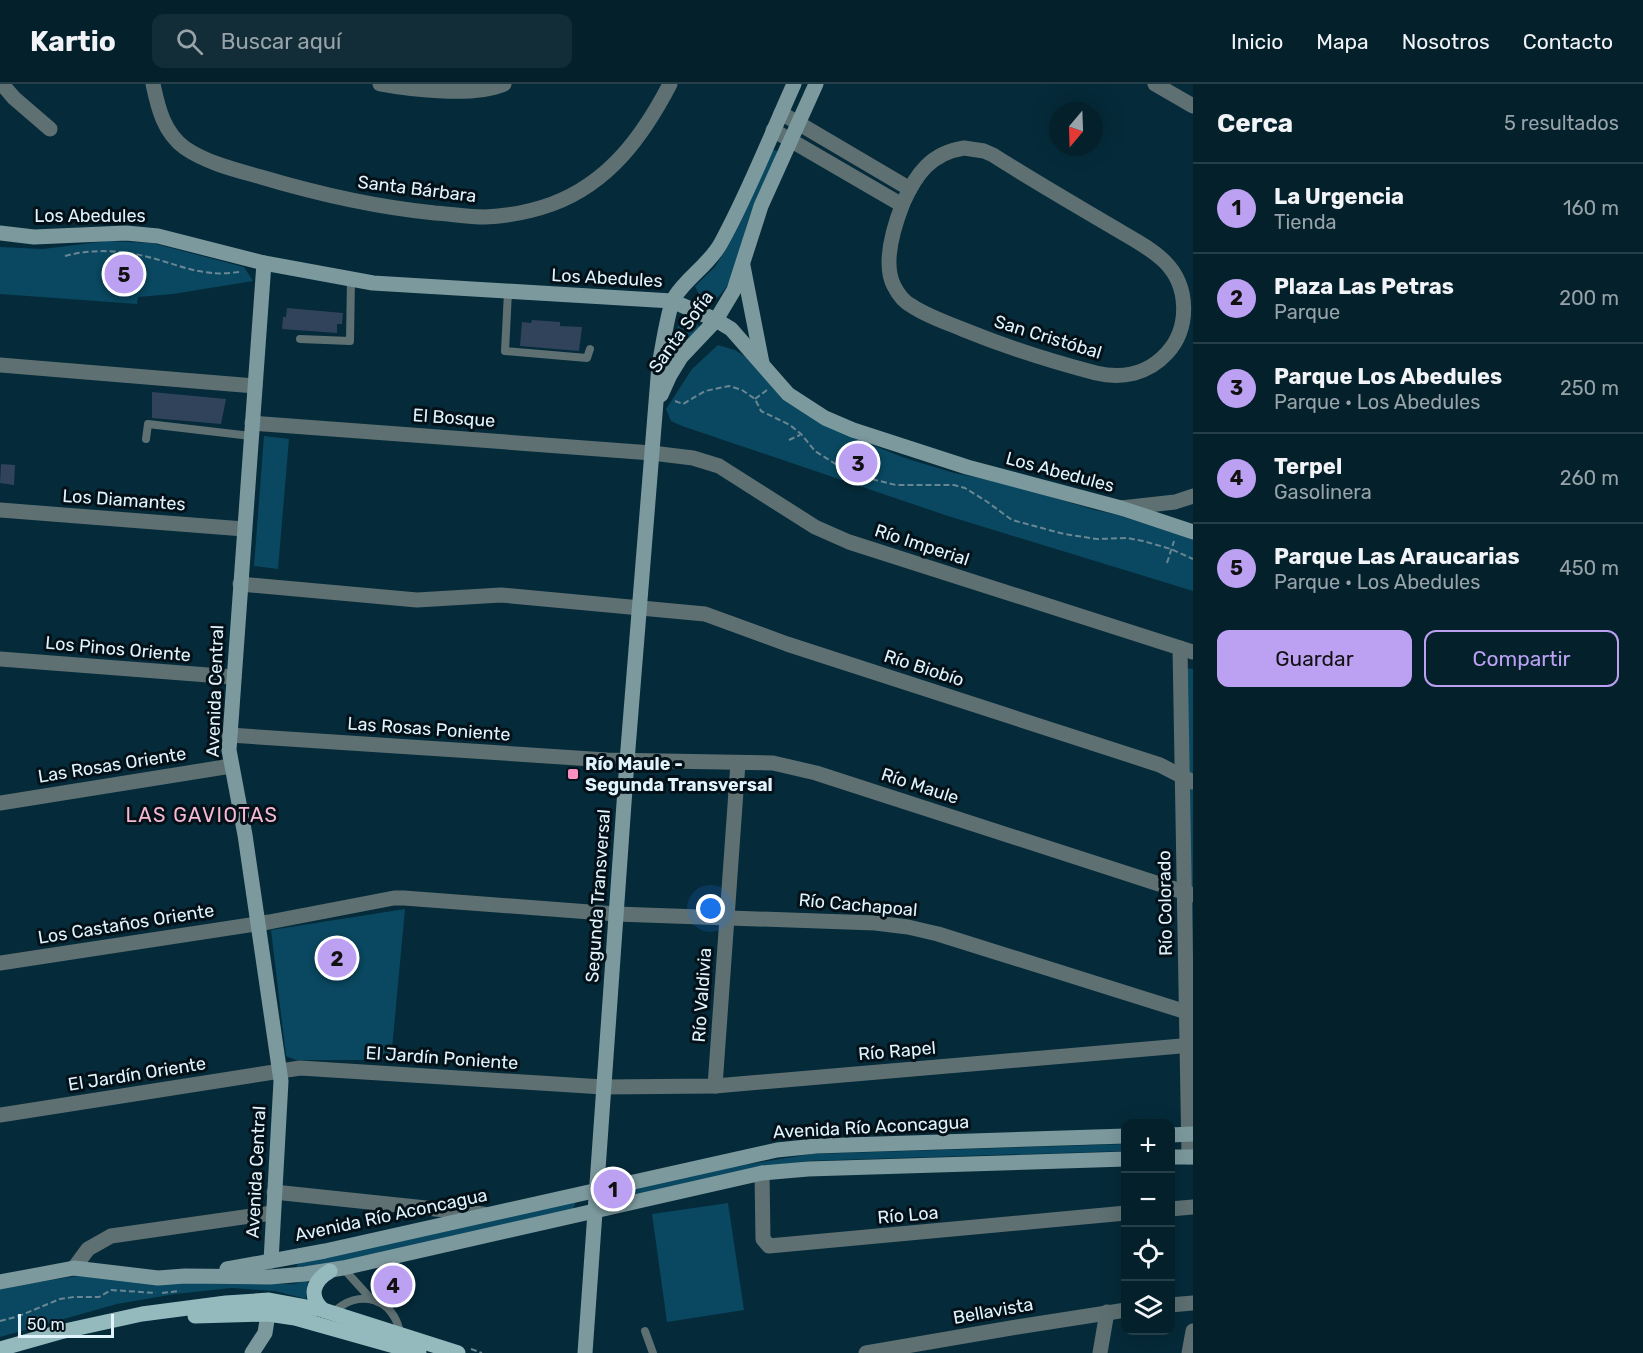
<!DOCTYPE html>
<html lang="es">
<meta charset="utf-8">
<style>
:root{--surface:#04202b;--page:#122d37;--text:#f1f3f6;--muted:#97a3a9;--line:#253e47;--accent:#bca0f2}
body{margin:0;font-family:Rubik,sans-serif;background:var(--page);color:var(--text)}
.controls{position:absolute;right:18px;bottom:18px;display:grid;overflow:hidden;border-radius:12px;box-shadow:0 6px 24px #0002}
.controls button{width:54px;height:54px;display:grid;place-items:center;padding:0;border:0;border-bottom:2px solid var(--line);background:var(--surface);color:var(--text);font:30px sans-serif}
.compass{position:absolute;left:1049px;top:18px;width:54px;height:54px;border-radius:50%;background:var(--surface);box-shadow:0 6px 24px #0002;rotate:199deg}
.scale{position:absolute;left:18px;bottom:15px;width:96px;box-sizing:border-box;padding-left:6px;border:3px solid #e1f4fe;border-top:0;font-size:16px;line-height:21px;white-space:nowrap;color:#e1f4fe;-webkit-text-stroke:4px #041118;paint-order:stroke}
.you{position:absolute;left:711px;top:825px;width:21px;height:21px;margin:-15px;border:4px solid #fff;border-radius:50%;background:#1a73e8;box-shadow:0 0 0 9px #1a73e833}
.badge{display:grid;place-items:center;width:39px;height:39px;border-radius:50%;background:var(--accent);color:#111;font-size:20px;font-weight:700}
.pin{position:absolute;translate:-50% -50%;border:3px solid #fff;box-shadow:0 2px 6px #0006}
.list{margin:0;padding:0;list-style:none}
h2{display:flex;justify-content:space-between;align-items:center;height:78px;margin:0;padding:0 24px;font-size:26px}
h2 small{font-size:20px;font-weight:400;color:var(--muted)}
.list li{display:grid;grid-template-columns:39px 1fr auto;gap:18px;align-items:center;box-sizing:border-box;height:90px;padding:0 24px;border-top:2px solid var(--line)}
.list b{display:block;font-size:22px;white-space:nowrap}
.list p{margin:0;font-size:20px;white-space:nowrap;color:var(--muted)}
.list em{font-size:20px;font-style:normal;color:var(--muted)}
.actions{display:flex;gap:12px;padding:18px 24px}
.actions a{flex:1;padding:14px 0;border:2px solid var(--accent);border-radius:12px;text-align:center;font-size:21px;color:var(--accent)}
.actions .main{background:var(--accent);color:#111}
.icon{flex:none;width:33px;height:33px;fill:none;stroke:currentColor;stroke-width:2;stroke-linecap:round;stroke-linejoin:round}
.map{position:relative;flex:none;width:1193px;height:1269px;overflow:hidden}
header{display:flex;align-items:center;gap:36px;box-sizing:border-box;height:84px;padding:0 30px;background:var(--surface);border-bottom:2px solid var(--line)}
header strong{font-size:28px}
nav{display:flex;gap:33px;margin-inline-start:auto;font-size:21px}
.search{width:420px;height:54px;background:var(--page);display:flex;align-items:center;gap:15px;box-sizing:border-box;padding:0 21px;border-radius:12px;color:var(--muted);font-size:22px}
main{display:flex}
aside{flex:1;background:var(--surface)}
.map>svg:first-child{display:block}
</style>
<header>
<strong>Kartio</strong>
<div class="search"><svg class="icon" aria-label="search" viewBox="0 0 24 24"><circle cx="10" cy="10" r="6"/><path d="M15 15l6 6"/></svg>Buscar aquí</div>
<nav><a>Inicio</a><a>Mapa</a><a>Nosotros</a><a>Contacto</a></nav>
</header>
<main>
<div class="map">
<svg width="1193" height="1269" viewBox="0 0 1193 1269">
<rect width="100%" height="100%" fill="#052a39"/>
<g fill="#094860">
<path d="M772,65L779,68C769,88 759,107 751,128C740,156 739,200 713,217L699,211L695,202L715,183L731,157Z"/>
<polygon points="107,157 152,159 244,183 253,197 173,210 138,213 137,220 0,210 0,163 43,165"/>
<polygon points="690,233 700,243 669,277 665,278 670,258 681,236"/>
<polygon points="718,261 735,266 752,277 781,314 817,335 850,352 905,374 954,389 1004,399 1095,426 1118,431 1193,455 1193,507 948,432 682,342 671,337 666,325 692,285"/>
<polygon points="264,352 289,355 278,485 254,482"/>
<polygon points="1186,584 1193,585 1193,1038"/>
<polygon points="405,825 391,976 296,976 286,972 271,846"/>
<polygon points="1125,1060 1125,1067 806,1077 757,1084 607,1120 610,1109 732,1083 811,1070"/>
<polygon points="576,1118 573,1125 325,1183 299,1184 296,1182 303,1175"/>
<polygon points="728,1119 744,1226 667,1238 652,1130"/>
<polygon points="84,1191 268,1200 294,1200 308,1196 306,1215 275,1207 232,1204 175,1210 117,1220 0,1253 0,1204"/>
</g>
<g fill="#30435b">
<polygon points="287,224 343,229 342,240 337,240 337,249 282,245 283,233 286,233"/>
<polygon points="532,236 560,238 560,242 582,243 579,267 520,262 522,238 531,239"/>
<polygon points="152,308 226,315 221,340 152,334"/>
<polygon points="1,380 15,381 14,401 0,399"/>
</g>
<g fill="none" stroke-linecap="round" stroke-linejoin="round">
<g stroke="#6a8693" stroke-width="2" stroke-dasharray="6 3" stroke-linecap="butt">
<path d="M65,172C90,165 119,166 144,172C167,177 188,187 212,189C220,190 230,189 239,188"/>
<polyline points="755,315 767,306"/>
<polyline points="675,317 683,320 705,307 729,302 742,306 755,315 761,327 790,341 801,350 815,367 837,381 863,393 896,401 954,401 965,404 986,417 1012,436 1064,450 1097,455 1127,454 1143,457 1171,465 1193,475"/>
<polyline points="789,356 800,351"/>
<polyline points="1167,479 1174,457"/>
<polyline points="162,1209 180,1207"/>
<polyline points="0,1237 19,1232 60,1215 74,1213 99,1213 111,1206 156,1209"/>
<polyline points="471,1265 482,1269"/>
</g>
<g stroke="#5e7072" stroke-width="8">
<polyline points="508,208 505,267 587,274 590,265"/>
<polyline points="300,255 350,257 351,195"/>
<polyline points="146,355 148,340 251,352"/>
<polyline points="343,1184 371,1215"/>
<polyline points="378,1218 392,1173"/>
<path d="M333,1229C358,1203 395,1214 400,1250"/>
<polyline points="645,1247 653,1269"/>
</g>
<g stroke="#5e7072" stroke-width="15">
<polyline points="2,0 14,14 50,45"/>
<path d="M153,0C158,24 164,49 185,64C207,79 236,86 261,93C318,110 375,123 435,129C451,130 468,133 485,133C508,132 530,128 552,120C609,99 643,52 670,0"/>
<path d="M380,0C412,6 474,13 504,0"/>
<polyline points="1155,0 1193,22"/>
<polyline points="781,29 910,105"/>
<polyline points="773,46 902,121"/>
<path d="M964,64L984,67L993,71C1032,96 1072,119 1111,142C1129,153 1150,163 1165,178C1189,202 1190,244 1167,269C1148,290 1122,295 1096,289C1050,277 1006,263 962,245C945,238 927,232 912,222C904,218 898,210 894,202C882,179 894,142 903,119C916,90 931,69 964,64Z"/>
<polyline points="0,281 255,302"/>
<polyline points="252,339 652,369 693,374 719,382 815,443 849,458 1193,568"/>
<polyline points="1121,424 1175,418 1193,412"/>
<polyline points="0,426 244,445"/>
<polyline points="240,500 417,516 501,511 705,530 787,560 1160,681 1193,698"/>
<polyline points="1180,564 1189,1073"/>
<polyline points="0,575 234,593"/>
<polyline points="229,651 607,676 773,679 816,689 1193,811"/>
<polyline points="0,719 231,682"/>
<polyline points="0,879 269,838 394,814 404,814 616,830 875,839 908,843 938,850 1193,930"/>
<polyline points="715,1002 738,679"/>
<polyline points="0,1031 300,984 603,1003 715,1002 1193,961"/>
<polyline points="762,1089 763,1155 769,1162 1126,1129"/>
<polyline points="274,1108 483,1130"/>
<polyline points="1170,1125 1193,1123"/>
<polyline points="74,1184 88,1165 111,1152 272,1129"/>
<polyline points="1170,1221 1193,1219"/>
<polyline points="866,1269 1017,1243 1126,1226"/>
<polyline points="1100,1269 1107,1228"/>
<polyline points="1189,1269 1193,1247"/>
</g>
<g stroke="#7c999d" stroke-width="15">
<polyline points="0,149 34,153 126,149 158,152 264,179 373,199 672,217 716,236 731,245 788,310 825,334 853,346 967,383 1121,424 1193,448"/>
<polyline points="264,179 229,666 245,751 281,997 271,1177"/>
<polyline points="743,182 762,279"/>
<polyline points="661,311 670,291 681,273 716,236 734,206 761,122 816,0"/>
<polyline points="1170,1051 1193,1050"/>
<polyline points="1170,1073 1193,1073"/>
<polyline points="227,1185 325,1167 777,1066 816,1062 1126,1052"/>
<polyline points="0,1198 74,1184 158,1194 185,1192 270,1193 305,1190 343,1184 762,1089 808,1085 1126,1075"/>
<polyline points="252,1269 265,1249 268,1230"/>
<path d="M585,1269L627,677L659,281C662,267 668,224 674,214C687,193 709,181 721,159C749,108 770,53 794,0"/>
</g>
<g stroke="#94babe" stroke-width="15">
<path d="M323,1226C308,1212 313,1197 330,1187"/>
<polyline points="195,1232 268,1230 295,1234 419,1269"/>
<polyline points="0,1265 60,1248 142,1230 226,1219 269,1216 323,1226 458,1269"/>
</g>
</g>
<rect fill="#fc8fc2" stroke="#041118" stroke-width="2" x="567" y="684" width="12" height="12" rx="3"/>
<g text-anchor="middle" stroke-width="6" stroke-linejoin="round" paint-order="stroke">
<g font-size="18" fill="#e1f4fe" stroke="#041118">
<text transform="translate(417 105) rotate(7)" y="6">Santa Bárbara</text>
<text x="90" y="138">Los Abedules</text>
<text transform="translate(607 194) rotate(3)" y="6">Los Abedules</text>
<text transform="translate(681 248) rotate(-54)" y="6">Santa Sofía</text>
<text transform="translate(1048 253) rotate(17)" y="6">San Cristóbal</text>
<text transform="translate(454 334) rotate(4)" y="6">El Bosque</text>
<text transform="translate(1060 388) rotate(15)" y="6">Los Abedules</text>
<text transform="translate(124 416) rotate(4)" y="6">Los Diamantes</text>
<text transform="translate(922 461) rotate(18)" y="6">Río Imperial</text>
<text transform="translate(118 565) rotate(5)" y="6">Los Pinos Oriente</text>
<text transform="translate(924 584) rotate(18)" y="6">Río Biobío</text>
<text transform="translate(215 607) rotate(-88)" y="6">Avenida Central</text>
<text transform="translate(429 645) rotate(4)" y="6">Las Rosas Poniente</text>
<text transform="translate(112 681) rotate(-9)" y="6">Las Rosas Oriente</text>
<text transform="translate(920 702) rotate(18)" y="6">Río Maule</text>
<text transform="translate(598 812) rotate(-86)" y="6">Segunda Transversal</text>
<text transform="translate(1165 819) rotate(-91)" y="6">Río Colorado</text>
<text transform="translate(858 821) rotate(5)" y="6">Río Cachapoal</text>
<text transform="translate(126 840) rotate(-9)" y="6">Los Castaños Oriente</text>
<text transform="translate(702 911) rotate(-86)" y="6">Río Valdivia</text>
<text transform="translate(897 967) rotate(-5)" y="6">Río Rapel</text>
<text transform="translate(442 974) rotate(4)" y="6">El Jardín Poniente</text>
<text transform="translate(137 990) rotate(-9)" y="6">El Jardín Oriente</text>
<text transform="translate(871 1043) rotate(-3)" y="6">Avenida Río Aconcagua</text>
<text transform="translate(256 1088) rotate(-87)" y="6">Avenida Central</text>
<text transform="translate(391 1131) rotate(-12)" y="6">Avenida Río Aconcagua</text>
<text transform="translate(908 1131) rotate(-5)" y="6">Río Loa</text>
<text transform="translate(993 1227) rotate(-10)" y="6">Bellavista</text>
</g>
<g font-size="18" font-weight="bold" fill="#e1f4fe" stroke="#041118" text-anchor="start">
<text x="585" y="686">Río Maule -<tspan x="585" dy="21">Segunda Transversal</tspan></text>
</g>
<g font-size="20" letter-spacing="1.5" fill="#f7b8d3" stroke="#041118">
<text x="202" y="738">LAS GAVIOTAS</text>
</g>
</g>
</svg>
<div class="controls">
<button>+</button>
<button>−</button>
<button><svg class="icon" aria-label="locate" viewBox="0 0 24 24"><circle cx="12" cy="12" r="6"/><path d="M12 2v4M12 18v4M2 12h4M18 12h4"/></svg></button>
<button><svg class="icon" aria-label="layers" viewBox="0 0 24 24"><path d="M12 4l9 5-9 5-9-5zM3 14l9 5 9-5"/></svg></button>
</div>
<svg class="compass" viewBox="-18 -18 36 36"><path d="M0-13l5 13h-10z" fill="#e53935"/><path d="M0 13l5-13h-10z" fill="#97a3a9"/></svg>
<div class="scale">50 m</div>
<div class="you"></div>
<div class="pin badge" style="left:613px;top:1105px">1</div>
<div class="pin badge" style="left:337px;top:874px">2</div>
<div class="pin badge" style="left:858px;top:379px">3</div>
<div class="pin badge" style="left:393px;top:1201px">4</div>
<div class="pin badge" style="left:124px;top:190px">5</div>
</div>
<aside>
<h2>Cerca<small>5 resultados</small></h2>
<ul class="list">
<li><span class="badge">1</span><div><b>La Urgencia</b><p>Tienda</p></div><em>160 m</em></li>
<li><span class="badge">2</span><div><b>Plaza Las Petras</b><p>Parque</p></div><em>200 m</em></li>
<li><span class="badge">3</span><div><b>Parque Los Abedules</b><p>Parque · Los Abedules</p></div><em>250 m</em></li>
<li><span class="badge">4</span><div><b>Terpel</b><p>Gasolinera</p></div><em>260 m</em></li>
<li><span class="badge">5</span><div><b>Parque Las Araucarias</b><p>Parque · Los Abedules</p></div><em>450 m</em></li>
</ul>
<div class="actions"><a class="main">Guardar</a><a>Compartir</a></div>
</aside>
</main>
